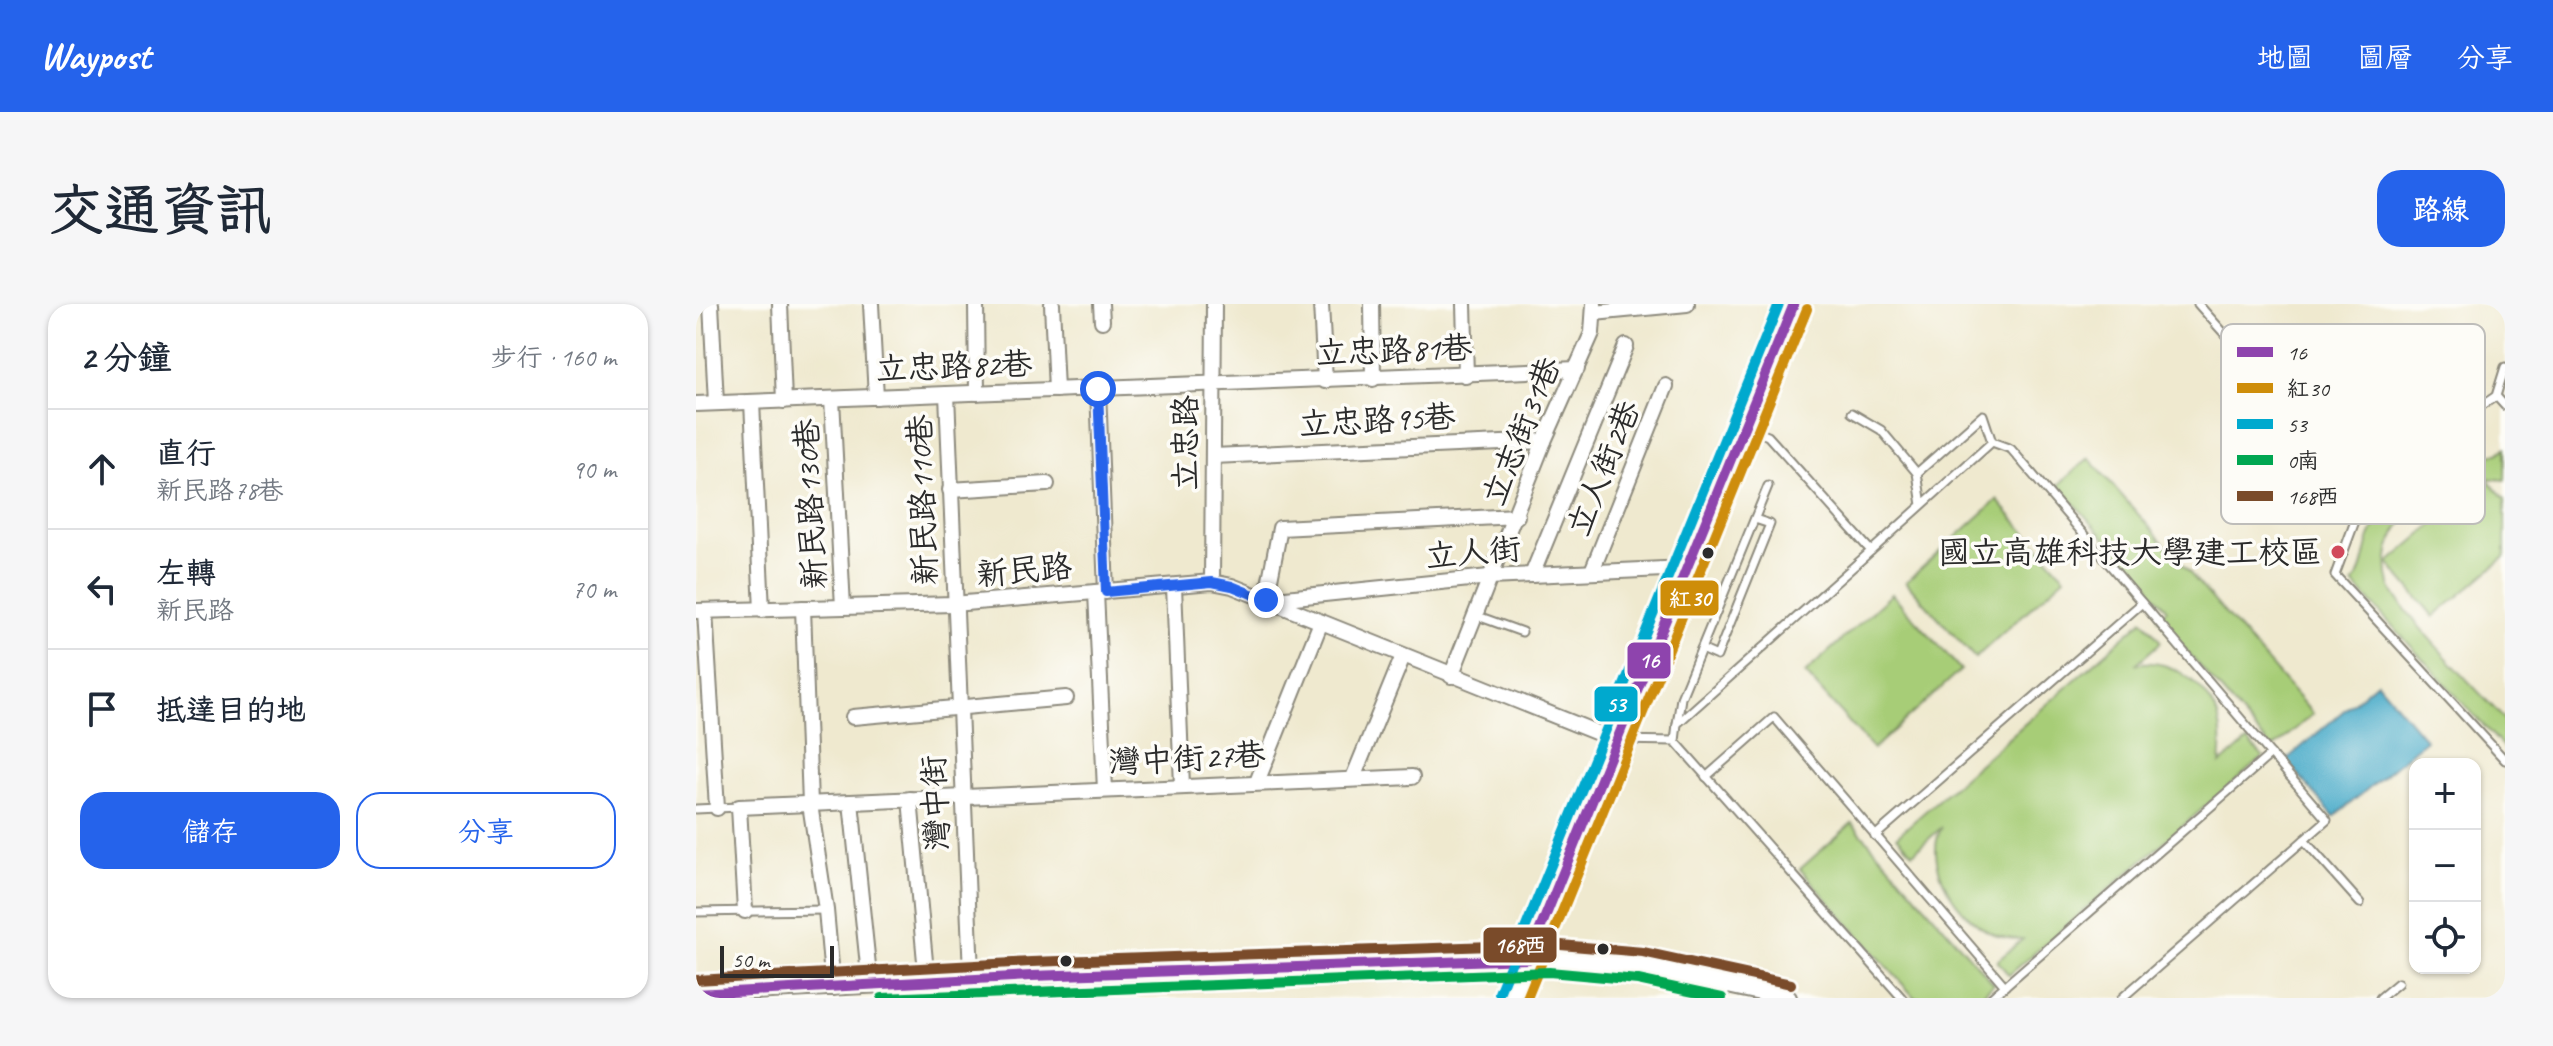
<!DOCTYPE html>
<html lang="zh-TW">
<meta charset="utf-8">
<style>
:root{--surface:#fff;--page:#f6f6f7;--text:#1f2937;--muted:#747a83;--line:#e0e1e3;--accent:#2563eb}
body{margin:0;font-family:Caveat,"LXGW WenKai TC",sans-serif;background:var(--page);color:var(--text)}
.controls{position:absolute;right:24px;bottom:24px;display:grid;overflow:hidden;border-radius:16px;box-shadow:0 2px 6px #0004}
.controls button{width:72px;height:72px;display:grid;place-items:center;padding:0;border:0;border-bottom:2px solid var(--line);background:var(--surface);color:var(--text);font:40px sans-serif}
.scale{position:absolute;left:24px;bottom:20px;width:114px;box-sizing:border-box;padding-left:8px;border:4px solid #2b2b2b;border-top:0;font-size:22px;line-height:28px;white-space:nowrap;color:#2b2b2b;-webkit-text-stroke:6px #fdfcf7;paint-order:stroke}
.stop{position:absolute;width:24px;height:24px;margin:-18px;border:6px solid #2563eb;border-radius:50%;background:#fff}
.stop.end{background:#2563eb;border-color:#fff;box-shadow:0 2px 8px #0008}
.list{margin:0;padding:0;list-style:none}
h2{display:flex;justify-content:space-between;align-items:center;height:104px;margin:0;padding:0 32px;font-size:34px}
h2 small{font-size:26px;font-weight:400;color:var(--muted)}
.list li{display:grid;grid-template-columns:52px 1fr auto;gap:24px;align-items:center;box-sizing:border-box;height:120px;padding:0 32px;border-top:2px solid var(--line)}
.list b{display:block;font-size:30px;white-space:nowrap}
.list p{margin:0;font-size:26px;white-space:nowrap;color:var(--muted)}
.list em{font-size:26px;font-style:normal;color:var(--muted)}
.actions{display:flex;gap:16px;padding:24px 32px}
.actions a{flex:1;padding:18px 0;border:2px solid var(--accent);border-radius:24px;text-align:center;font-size:28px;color:var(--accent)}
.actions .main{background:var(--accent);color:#fff}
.icon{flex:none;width:44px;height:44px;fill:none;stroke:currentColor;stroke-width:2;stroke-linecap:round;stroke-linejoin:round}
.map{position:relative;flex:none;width:1809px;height:694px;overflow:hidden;border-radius:24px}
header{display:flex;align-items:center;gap:48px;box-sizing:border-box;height:112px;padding:0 40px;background:var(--accent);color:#fff}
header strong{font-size:38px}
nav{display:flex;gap:44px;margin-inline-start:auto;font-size:28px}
.intro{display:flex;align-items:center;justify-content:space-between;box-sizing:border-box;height:192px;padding:0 48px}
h1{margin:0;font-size:56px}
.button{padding:20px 36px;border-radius:24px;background:var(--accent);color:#fff;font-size:28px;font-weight:700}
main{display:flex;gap:48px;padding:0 48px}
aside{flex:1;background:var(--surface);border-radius:24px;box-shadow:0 2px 6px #0004}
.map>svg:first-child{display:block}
</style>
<header>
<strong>Waypost</strong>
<nav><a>地圖</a><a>圖層</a><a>分享</a></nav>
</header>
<div class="intro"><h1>交通資訊</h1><a class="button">路線</a></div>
<main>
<aside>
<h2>2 分鐘<small>步行 · 160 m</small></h2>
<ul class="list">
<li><svg class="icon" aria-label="ahead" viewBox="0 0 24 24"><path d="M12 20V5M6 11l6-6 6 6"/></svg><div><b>直行</b><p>新民路78巷</p></div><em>90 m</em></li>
<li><svg class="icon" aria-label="left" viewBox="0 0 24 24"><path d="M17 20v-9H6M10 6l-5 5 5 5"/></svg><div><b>左轉</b><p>新民路</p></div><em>70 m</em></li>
<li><svg class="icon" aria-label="arrive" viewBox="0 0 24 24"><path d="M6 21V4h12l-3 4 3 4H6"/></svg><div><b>抵達目的地</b></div></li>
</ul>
<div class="actions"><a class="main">儲存</a><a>分享</a></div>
</aside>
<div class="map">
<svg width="1809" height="694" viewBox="0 0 1809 694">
<rect width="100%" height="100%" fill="#fdfcf7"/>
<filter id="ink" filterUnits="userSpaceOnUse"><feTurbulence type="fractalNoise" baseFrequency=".0125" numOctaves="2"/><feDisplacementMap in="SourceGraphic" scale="16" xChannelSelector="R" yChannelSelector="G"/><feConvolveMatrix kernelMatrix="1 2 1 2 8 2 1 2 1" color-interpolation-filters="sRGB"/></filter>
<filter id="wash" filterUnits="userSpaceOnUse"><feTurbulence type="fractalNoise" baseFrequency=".006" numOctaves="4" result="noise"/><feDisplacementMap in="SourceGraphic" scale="32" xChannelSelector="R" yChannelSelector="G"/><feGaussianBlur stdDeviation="1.8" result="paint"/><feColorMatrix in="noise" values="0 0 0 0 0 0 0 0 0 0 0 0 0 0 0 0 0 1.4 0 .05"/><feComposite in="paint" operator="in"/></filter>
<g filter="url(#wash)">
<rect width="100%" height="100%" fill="#efe9cf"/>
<g fill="#a7cd77" stroke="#697c51" stroke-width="2">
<path d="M1809,144V176C1767,170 1752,177 1720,204C1698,222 1686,252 1694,280C1700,304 1787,392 1809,416V445L1657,279C1669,267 1668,249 1674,233C1696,181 1747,151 1802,150Z"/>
<polygon points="1393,154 1617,410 1576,445 1462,314 1471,305 1362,181"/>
<polygon points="1791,175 1809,195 1809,253 1738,313 1692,259"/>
<polygon points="1301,196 1369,273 1279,354 1210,278"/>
<polygon points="1196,290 1265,366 1177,445 1109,369"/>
<path d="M1447,316L1465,338L1440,360C1471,353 1503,376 1518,403C1527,420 1526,441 1524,460L1552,437L1567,453L1313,671L1301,657L1327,635C1316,635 1305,634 1295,629C1263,614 1225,558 1246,523L1217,549L1201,532Z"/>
<polygon points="1156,519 1298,680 1282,694 1219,694 1104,565"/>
</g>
<polygon fill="#4aabc9" stroke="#3a6b7a" stroke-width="2" points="1681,378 1730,436 1638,513 1590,456"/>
</g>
<g filter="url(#ink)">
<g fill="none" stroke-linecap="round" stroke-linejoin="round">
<g stroke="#8d8a7d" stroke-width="11">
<g id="service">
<polyline points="1502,0 1665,183 1662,209 1639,271 1809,456"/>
<polyline points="1800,92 1809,102"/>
<polyline points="1156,109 1185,126 1221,169"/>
<polyline points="1049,123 1072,132 1175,247 981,420 979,437 1206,694"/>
<polyline points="1296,138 1315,145 1631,516 1608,536"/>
<polyline points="1665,183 1677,185 1717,148 1800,92 1809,63"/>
<polyline points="1175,247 1296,138 1287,111 1221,169 1226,201"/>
<polyline points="779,311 826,328"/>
<polyline points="1005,345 1021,352 1074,220 1059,215"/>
<polyline points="981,420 985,394 1072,182"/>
<polyline points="921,436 979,437"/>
<polyline points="1010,473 1078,413 1309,682"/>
<polyline points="0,505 43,503"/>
<polyline points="1179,532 1446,299"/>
<polyline points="0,608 130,606"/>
<polyline points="1295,694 1575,450"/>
<polyline points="1426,694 1608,536 1664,599"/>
<polyline points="1684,694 1702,679"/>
</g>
</g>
<g stroke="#8d8a7d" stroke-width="18">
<g id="minor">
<polyline points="15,0 20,99"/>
<polyline points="84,0 88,97"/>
<polyline points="175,0 180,93"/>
<polyline points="280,0 281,89"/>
<polyline points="356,0 360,86"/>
<polyline points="405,0 406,17"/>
<polyline points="625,0 629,77"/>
<polyline points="676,0 677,75"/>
<polyline points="768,0 770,72"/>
<polyline points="898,9 991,0"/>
<polyline points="402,85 410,288"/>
<polyline points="251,90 276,694"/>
<polyline points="136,95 147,303"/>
<polyline points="56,98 66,306"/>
<polyline points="0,100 881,65"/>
<polyline points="517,152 848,137"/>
<polyline points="254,186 351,180"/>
<polyline points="821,212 584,224 570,296 793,273 990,264"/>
<polyline points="896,267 970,82"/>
<polyline points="836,271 930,42"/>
<polyline points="516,278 518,0"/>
<polyline points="478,282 486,482"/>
<polyline points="400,288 409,486"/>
<polyline points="107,304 114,500 130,606 137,684"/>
<polyline points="0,307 257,300 516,278 536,282 919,436"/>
<polyline points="9,307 21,504"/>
<polyline points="755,372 848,137 896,29 898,0"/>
<polyline points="157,413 370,394"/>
<polyline points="657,474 707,352"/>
<polyline points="561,478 625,318"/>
<polyline points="214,495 231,679"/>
<polyline points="155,498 174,681"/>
<polyline points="49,607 43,503 716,473"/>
</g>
</g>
<g stroke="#8d8a7d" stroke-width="20">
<g id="tertiary">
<polyline points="0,690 335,672 853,654 944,662 1092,694"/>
<polyline points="816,694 1098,0"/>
</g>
</g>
<use href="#service" stroke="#fff" stroke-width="7"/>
<use href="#minor" stroke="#fff" stroke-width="14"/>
<use href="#tertiary" stroke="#fff" stroke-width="16"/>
<g stroke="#fdfcf7" stroke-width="16">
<polyline id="bus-1" points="0,690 335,672 832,655 1098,0"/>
</g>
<g stroke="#fdfcf7" stroke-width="16">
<polyline id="bus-2" points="831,694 1111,5"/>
</g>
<g stroke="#fdfcf7" stroke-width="16">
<polyline id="bus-3" points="803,689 1083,0"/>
</g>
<g stroke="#fdfcf7" stroke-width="16">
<polyline id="bus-4" points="186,694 853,668 942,676 1026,694"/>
</g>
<g stroke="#fdfcf7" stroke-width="16">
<polyline id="bus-5" points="0,676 335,658 853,640 947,648 1095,680"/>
</g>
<use href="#bus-1" stroke="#8e44ad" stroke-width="10"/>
<use href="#bus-2" stroke="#ce8d09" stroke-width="10"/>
<use href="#bus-3" stroke="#00a9ce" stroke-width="10"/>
<use href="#bus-4" stroke="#00a651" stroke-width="10"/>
<use href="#bus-5" stroke="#7a4b2a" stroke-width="10"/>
</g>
</g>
<g fill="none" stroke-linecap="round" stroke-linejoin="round" filter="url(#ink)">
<polyline stroke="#2563eb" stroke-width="10" points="402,85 410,288 516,278 536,282 570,296"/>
</g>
<circle fill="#d1495b" stroke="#fdfcf7" stroke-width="3" cx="1642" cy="248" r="8"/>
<g fill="#2b2b2b" stroke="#fdfcf7" stroke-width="3">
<circle cx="1012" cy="249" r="7"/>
<circle cx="907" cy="645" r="7"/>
<circle cx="370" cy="657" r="7"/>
</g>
<g text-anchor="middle" stroke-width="7" stroke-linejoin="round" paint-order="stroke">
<g font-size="32" fill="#2b2b2b" stroke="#fdfcf7">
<text transform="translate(698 46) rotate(-2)" y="11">立忠路81巷</text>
<text transform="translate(258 62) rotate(-2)" y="11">立忠路82巷</text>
<text transform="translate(681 116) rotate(-3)" y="11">立忠路95巷</text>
<text transform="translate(825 127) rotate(-68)" y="11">立志街31巷</text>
<text transform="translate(489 139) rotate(-90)" y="11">立忠路</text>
<text transform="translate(907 164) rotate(-68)" y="11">立人街2巷</text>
<text transform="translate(226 196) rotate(-92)" y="11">新民路110巷</text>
<text transform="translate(114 200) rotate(-93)" y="11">新民路130巷</text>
<text transform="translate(777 248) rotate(-5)" y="11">立人街</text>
<text transform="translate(328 266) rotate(-5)" y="11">新民路</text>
<text transform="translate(491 454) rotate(-3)" y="11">灣中街27巷</text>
<text transform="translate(239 499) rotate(-93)" y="11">灣中街</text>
</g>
<g font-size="32" fill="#2b2b2b" stroke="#fdfcf7" text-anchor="end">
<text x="1626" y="259">國立高雄科技大學建工校區</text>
</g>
</g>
<rect x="1525" y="20" width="264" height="200" rx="12" fill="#fdfcf7" stroke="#bebdba" stroke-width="2"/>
<rect x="1541" y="43" width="36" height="10" fill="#8e44ad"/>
<rect x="1541" y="79" width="36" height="10" fill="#ce8d09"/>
<rect x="1541" y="115" width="36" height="10" fill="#00a9ce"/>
<rect x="1541" y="151" width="36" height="10" fill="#00a651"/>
<rect x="1541" y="187" width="36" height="10" fill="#7a4b2a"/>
<g font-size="22" fill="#2b2b2b">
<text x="1591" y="56">16</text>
<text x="1591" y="92">紅30</text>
<text x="1591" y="128">53</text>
<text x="1591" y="164">0南</text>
<text x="1591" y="200">168西</text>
</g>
<g stroke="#fdfcf7" stroke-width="3">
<rect x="963" y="275" width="61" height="38" rx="8" fill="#ce8d09"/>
<rect x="930" y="337" width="46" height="39" rx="8" fill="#8e44ad"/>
<rect x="897" y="381" width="46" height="38" rx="8" fill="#00a9ce"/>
<rect x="786" y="622" width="76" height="38" rx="8" fill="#7a4b2a"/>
</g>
<g font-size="22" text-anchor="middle" font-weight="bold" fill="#fff">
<text x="994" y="302">紅30</text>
<text x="953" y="364">16</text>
<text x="920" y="408">53</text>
<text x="824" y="649">168西</text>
</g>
</svg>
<div class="controls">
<button>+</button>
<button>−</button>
<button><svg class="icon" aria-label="locate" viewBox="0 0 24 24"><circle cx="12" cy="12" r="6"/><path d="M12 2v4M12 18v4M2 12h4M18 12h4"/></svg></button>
</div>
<div class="scale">50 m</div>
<div class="stop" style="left:402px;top:85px"></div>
<div class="stop end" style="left:570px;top:296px"></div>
</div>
</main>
